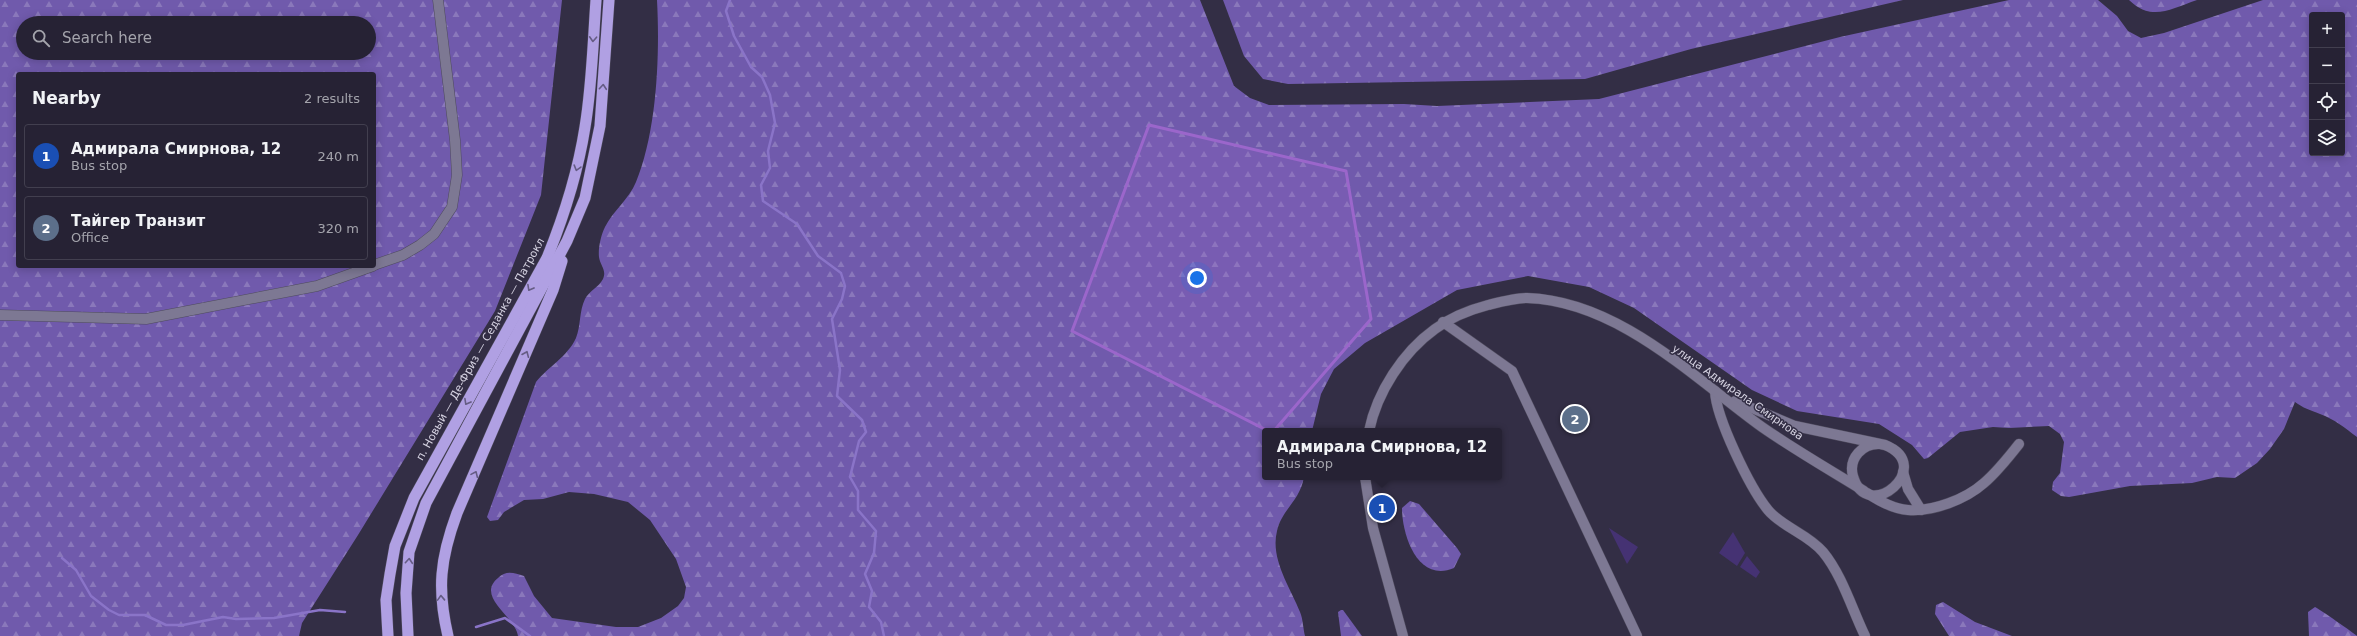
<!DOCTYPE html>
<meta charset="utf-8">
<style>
:root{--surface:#262234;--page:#322f40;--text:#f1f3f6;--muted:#a4a4ac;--line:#423f4f;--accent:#1a73e8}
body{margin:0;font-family:"DejaVu Sans",sans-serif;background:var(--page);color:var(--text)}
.controls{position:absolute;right:12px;top:12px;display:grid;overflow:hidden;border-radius:4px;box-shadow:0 2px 10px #0003}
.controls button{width:36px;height:36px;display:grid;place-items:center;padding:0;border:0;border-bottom:1px solid var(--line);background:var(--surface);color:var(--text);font:20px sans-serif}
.you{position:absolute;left:1197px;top:278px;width:14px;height:14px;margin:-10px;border:3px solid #fff;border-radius:50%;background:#1a73e8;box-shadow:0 0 0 6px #1a73e833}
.badge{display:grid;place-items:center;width:26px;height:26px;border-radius:50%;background:var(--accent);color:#fff;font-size:13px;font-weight:700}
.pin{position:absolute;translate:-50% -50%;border:2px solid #fff;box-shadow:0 1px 4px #0006}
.popup{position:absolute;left:1262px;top:428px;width:240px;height:52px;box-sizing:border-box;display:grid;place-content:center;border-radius:4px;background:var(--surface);filter:drop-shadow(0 1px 3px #0005);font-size:13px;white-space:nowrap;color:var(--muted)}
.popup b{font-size:15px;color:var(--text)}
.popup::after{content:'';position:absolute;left:50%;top:100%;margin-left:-8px;border:8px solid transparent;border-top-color:var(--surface)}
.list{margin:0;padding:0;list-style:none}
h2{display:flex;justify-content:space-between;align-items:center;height:52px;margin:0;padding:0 16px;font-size:17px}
h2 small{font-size:13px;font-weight:400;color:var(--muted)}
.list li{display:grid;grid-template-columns:26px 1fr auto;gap:12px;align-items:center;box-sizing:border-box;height:64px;margin:0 8px 8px;padding:0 8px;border:1px solid var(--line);border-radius:4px}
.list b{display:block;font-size:15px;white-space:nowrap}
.list p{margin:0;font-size:13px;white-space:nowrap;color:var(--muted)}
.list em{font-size:13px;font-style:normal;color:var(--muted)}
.icon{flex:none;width:22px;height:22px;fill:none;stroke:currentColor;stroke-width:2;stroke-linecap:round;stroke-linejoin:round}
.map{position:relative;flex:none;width:2357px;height:636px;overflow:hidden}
.search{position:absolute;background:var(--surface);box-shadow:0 2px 10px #0003;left:16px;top:16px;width:360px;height:44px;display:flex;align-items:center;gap:10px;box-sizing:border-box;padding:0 14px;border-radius:22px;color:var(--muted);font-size:15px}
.panel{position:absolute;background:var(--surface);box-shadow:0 2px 10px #0003;left:16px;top:72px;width:360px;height:196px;border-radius:4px}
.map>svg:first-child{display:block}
</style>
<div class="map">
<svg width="2357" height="636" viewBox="0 0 2357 636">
<defs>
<pattern id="forest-firs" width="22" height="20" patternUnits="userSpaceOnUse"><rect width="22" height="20" fill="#705aac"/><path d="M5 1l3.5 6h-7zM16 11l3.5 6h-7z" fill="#8a78bb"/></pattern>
</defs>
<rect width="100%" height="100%" fill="#332e45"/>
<g fill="#453273">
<polygon points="1609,528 1638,547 1627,564"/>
<polygon points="1733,532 1745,553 1737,566 1719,553"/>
<polygon points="1747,556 1760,572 1756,578 1740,567"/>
</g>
<g fill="url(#forest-firs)" fill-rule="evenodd">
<path d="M0,0H562L541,195L495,311L358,535L302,623L299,636H0ZM23,23H369V53H23ZM18,74H374V266H18Z"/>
<path d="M657,0H1200L1234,86L1250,98L1269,105L1404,104L1437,106L1599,99L1840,37L2009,0H2098L2117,16L2128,31L2141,38L2164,33L2263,0H2357V437C2345,428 2334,419 2320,414C2310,410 2303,408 2295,402L2284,429L2270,449L2257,463L2235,478L2217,477L2192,483L2130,486L2069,497L2061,496L2052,490L2053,482L2060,473L2064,442L2060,434L2049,426L2009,428L1993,427L1960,432L1928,458L1924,459L1912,445L1879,424L1797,411L1752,390L1634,308L1589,287L1528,276L1457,290L1365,343L1334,369L1321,394L1312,431H1265V477H1304C1300,501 1282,509 1277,531C1270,559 1290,587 1300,612C1303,619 1303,628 1305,636H518C516,617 475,597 498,578C506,570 514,573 524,576L534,596L552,618L616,627H638L661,618L678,606L684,598L686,587L676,559L650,520L628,502L594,494L569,492L543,499L524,500L504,512L498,520L490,521L487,517L536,382C548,367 568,356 576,338C581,326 579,311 585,299C589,291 599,287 603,279C607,270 600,265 599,257C598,248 601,235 605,227C613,211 629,199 636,182C657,131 660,55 657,0ZM2312,15H2342V153H2312Z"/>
<polygon points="1223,0 1903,0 1691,49 1585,79 1288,84 1263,79 1244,56"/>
<path d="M2129,0H2197C2170,9 2152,22 2129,0Z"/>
<path d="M1410,501L1419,504L1457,548L1461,554L1454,568C1418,583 1402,536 1402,508Z"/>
<polygon points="1943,602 1975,622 2012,636 1949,636 1935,614 1936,605"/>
<path d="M2315,607C2318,608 2355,634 2357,636H2309L2308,612Z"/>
<polygon points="1341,610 1343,610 1362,636 1341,636 1338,612"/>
</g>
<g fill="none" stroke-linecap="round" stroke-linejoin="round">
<g stroke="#8a74c8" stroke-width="2.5">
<polyline points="730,0 726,11 734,36 751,67 762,77 770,95 775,123 768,151 770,168 761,185 763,201 797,224 818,256 841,273 845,286 842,299 832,319 840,370 837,396 862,420 866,432 859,441 850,477 858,491 858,510 876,531 874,553 865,574 872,591 869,607 881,622 884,636"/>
<polyline points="62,558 76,570 91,596 109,610 119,615 145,615 166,625 183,625 223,617 236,619 274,618 320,610 345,612"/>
<polyline points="476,627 505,618 530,636"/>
</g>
<g stroke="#4f4b5e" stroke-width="11">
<g id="minor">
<polyline points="374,265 403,255 420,245 434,234 452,207 457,175 455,140 438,0"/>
<polyline points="0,315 146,319 317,286 373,266"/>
<polyline points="1443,322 1512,371 1637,636"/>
<path d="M1715,391C1716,418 1750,488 1768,510C1782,527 1808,534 1823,552C1842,575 1852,609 1865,636"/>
<polyline points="1903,472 1908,489 1921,510"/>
<path d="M1867,493C1879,501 1893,509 1908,510C1933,512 1966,499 1984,483C1997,472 2008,458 2019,444"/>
</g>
</g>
<g stroke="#4f4b5e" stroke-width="11">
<g id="tertiary">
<path d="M1735,401L1795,426L1885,445C1937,466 1867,526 1853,476C1848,458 1863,443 1880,444"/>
<path d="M1369,431C1377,392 1403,352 1435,329C1451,317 1469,310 1488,305C1500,302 1515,298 1527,298C1618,301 1693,377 1762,427C1795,450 1830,470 1864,491"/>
<polyline points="1365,477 1373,528 1403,636"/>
</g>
</g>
<g stroke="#4f4b5e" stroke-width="12">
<g id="trunk">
<path d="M388,636L386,600L390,574L395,546L414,498L547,258C564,216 578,172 585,127C592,85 593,42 596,0"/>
<polyline points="408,636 406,593 409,552 426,503 567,241 585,198 600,126 609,0"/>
<path d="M448,636C437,589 440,559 457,513L553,290L562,261"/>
</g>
</g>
<use href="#minor" stroke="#7d7893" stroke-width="10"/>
<use href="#tertiary" stroke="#7d7893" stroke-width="10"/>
<use href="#trunk" stroke="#b0a0e3" stroke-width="11"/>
</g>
<defs><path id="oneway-chevron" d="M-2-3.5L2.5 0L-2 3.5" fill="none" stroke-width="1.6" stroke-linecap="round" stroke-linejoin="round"/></defs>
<g stroke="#655c84">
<use href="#oneway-chevron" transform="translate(593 39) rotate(93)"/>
<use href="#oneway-chevron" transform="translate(603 87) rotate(-85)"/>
<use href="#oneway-chevron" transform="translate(577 168) rotate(106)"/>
<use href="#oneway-chevron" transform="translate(530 288) rotate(119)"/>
<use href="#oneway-chevron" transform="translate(526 354) rotate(-67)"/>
<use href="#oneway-chevron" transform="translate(467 402) rotate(119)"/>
<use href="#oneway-chevron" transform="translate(475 474) rotate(-66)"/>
<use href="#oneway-chevron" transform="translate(409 561) rotate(-85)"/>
<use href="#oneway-chevron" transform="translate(441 598) rotate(-92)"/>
</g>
<path fill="#9b66cb" fill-opacity="0.2" stroke="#9b66cb" stroke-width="3" stroke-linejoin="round" d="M1149,125L1346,171L1371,319L1272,433L1072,331Z"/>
<g text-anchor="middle" stroke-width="3" stroke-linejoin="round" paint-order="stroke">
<g font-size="11" fill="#d6d3e2" stroke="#332e45">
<text transform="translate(480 349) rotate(-61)" y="4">п. Новый — Де-Фриз — Седанка — Патрокл</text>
<text transform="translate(1738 392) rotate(35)" y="4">улица Адмирала Смирнова</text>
</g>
</g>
</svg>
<div class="controls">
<button>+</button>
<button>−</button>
<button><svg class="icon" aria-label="locate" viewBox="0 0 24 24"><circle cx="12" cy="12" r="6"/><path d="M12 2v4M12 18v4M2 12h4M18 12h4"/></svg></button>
<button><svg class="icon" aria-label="layers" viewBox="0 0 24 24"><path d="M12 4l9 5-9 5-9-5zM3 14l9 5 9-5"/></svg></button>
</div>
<div class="you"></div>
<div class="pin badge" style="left:1382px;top:508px;background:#1a4fb4">1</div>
<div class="popup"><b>Адмирала Смирнова, 12</b>Bus stop</div>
<div class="pin badge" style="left:1575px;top:419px;background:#5c6f8a">2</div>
<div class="search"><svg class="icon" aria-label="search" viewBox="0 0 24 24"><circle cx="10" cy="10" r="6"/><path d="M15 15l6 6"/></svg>Search here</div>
<section class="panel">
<h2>Nearby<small>2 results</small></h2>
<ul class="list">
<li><span class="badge" style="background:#1a4fb4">1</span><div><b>Адмирала Смирнова, 12</b><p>Bus stop</p></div><em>240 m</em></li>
<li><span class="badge" style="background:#5c6f8a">2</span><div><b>Тайгер Транзит</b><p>Office</p></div><em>320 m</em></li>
</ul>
</section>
</div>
